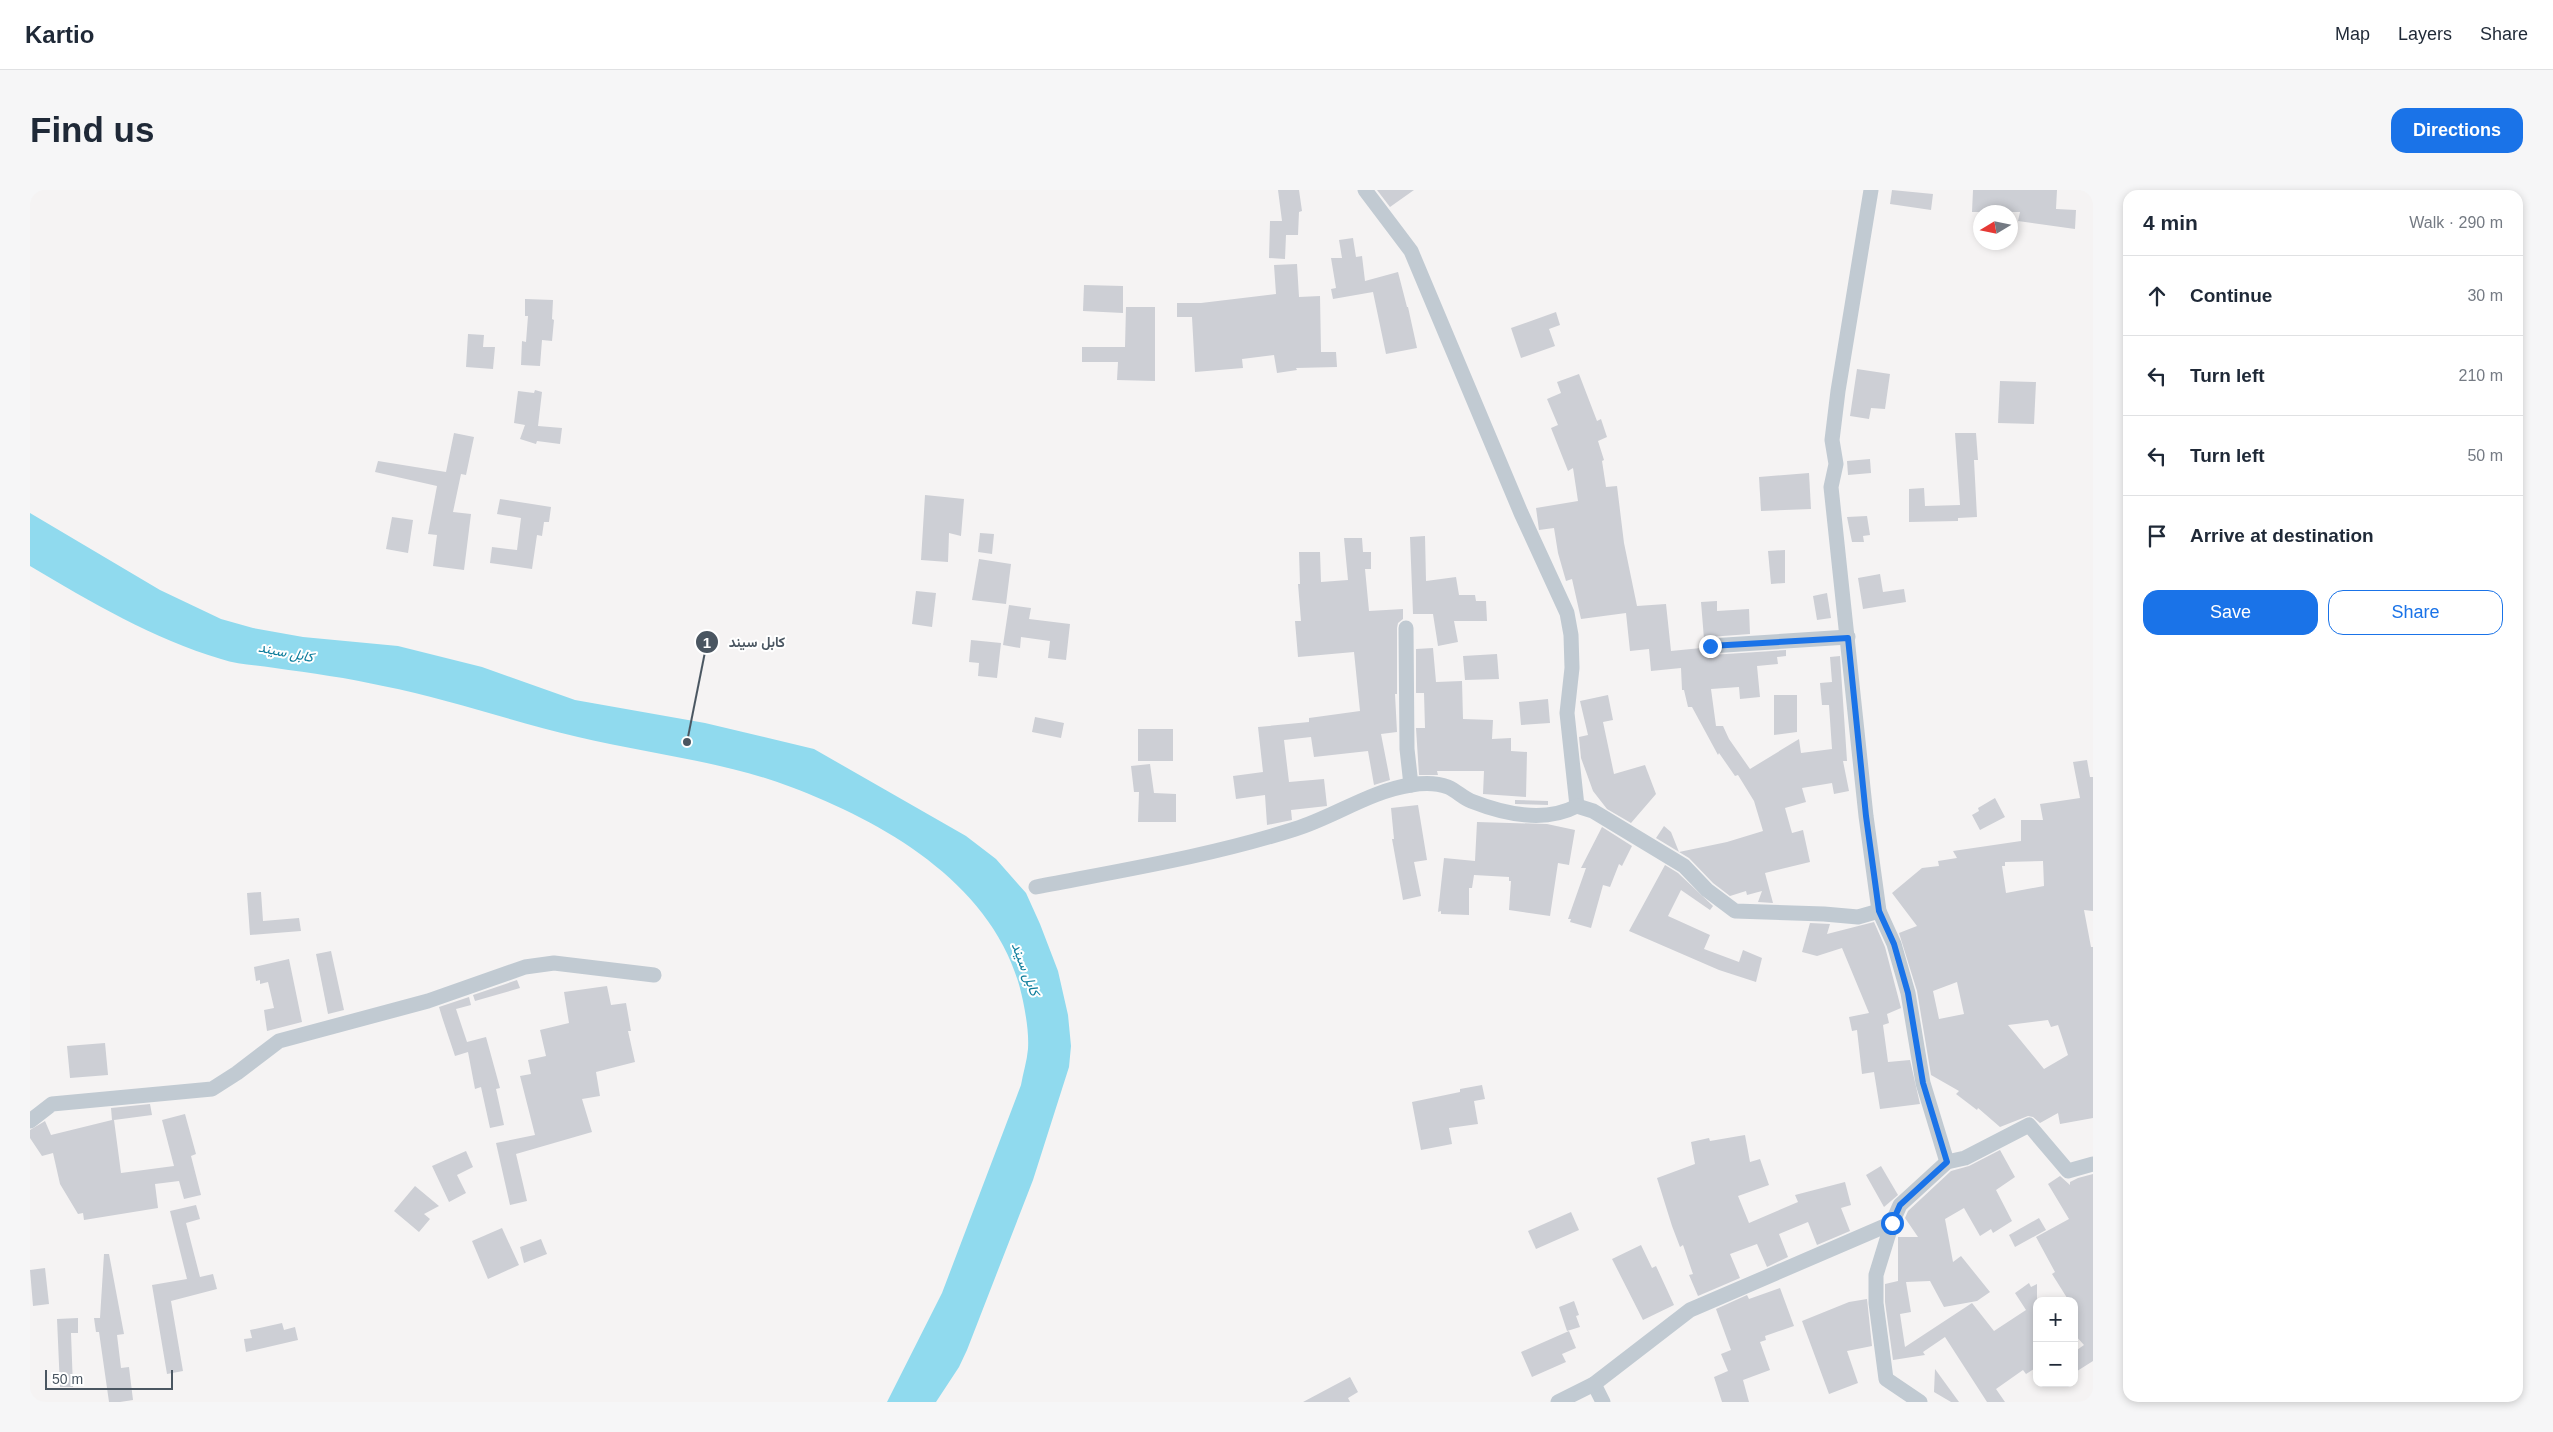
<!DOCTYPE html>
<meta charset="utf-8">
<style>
:root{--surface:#fff;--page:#f6f6f7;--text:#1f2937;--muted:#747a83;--line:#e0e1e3;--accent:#1a73e8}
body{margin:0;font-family:Helvetica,Vazirmatn,sans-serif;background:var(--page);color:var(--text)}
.controls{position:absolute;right:15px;bottom:15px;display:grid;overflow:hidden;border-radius:10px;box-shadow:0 2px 8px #0003}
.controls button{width:45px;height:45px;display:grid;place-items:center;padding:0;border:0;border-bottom:1px solid var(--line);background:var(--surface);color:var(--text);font:25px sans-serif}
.compass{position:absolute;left:1943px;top:15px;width:45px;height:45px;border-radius:50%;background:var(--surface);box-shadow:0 2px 8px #0003;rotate:260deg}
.scale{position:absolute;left:15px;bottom:12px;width:128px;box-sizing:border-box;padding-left:5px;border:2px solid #4a5661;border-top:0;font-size:14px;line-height:18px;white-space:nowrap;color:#4a5661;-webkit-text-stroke:4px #fff;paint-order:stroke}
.stop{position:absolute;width:15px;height:15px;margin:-11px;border:4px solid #1a73e8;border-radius:50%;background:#fff}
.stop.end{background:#1a73e8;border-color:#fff;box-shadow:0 1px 5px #0008}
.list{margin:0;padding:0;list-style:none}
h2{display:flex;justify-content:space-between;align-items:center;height:65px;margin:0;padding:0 20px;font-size:21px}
h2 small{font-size:16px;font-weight:400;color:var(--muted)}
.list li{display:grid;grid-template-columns:32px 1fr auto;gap:15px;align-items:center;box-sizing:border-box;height:80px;padding:0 20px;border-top:1px solid var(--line)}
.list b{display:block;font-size:19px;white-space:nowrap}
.list em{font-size:16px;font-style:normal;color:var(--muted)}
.actions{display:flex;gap:10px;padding:15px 20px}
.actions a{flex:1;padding:11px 0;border:1px solid var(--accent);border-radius:15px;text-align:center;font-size:18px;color:var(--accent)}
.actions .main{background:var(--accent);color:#fff}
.icon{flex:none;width:28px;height:28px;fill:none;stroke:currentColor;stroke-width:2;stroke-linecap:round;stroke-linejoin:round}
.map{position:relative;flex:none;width:2063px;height:1212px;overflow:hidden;border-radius:15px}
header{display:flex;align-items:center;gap:30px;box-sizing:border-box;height:70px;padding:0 25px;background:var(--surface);border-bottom:1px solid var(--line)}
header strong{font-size:24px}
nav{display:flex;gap:28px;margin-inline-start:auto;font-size:18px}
.intro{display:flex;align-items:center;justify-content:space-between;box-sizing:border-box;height:120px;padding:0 30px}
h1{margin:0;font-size:35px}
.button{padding:12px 22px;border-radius:15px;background:var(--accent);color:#fff;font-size:18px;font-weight:700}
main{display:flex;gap:30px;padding:0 30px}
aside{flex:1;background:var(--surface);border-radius:15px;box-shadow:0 2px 8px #0003}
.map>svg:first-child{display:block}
</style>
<header>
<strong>Kartio</strong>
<nav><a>Map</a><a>Layers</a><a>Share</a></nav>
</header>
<div class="intro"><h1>Find us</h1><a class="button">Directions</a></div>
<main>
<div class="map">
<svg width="2063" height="1212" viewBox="0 0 2063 1212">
<rect width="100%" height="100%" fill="#f5f3f3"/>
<path fill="#90daee" d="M0,323L130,400L191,429L223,438L273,447L368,456L452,477L545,510L675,533L784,559L936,646L966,669L996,703L1010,734L1028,781L1038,825L1041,856L1039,877L1003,990L937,1160L929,1177L906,1212H857L912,1103L991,895C993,883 997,871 998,859C999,843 996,826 993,811C971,699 859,634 761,597C693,571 619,564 548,547C483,532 419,509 353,496C318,488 281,483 245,478C227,475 208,475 191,469C123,449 61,412 0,376Z"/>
<g fill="#cdcfd5" fill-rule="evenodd">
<polygon points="1248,0 1269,0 1272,21 1269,22 1268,45 1256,45 1255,69 1239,68 1240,31 1252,31"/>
<polygon points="1347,0 1384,0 1360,17"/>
<polygon points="1862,0 1903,4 1901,20 1860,14"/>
<polygon points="1943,0 2027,0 2026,19 2046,20 2045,39 1988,31 1990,22 1942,22"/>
<polygon points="1323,48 1326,67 1332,66 1335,91 1368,82 1377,117 1378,117 1387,158 1356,164 1343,102 1303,109 1301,99 1306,98 1301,68 1312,68 1309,50"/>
<polygon points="1267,74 1269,107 1290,106 1291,162 1306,162 1307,177 1266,178 1267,180 1247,183 1244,165 1212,169 1213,178 1165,182 1162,127 1147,127 1147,113 1171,113 1246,104 1244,75"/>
<polygon points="1054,95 1093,96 1093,123 1053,121"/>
<polygon points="495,109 523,110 522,129 524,130 522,151 512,150 510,176 491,175 492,151 496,152 498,126 495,126"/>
<polygon points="1096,117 1125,117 1125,191 1087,190 1088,172 1052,172 1052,157 1095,157"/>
<polygon points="1526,122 1530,135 1519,139 1525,156 1491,168 1481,138"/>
<polygon points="438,144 454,145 453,157 465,157 463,179 436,177"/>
<polygon points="1827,179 1860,184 1855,219 1841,218 1839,229 1820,226"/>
<polygon points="1549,184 1567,231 1571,229 1577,247 1568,251 1574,270 1572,271 1576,297 1587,296 1594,353 1607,416 1636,414 1641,461 1671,458 1675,464 1681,465 1756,460 1756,466 1747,467 1748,474 1727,476 1730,507 1710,509 1709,497 1681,499 1686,536 1693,536 1699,549 1720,579 1769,549 1771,563 1802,559 1799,515 1792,515 1790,493 1802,492 1800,467 1810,466 1817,571 1813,571 1819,601 1804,604 1802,593 1772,598 1776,612 1755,618 1762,643 1773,640 1780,672 1735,683 1743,713 1728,712 1732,701 1717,705 1716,701 1700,706 1683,693 1659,668 1626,648 1634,636 1641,642 1649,662 1697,652 1733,641 1724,611 1708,585 1705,586 1689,563 1688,565 1662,517 1658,517 1654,500 1652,500 1651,478 1621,481 1619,459 1600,461 1596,423 1551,429 1542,389 1536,391 1528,363 1524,338 1509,340 1506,318 1548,311 1543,278 1538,281 1521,238 1528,235 1517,209 1531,203 1527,192"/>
<polygon points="1970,191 2006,192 2004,234 1968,233"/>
<polygon points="505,200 512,202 508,236 532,238 530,254 507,251 506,254 490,249 495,235 484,233 488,201 504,203"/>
<polygon points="424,243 444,247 436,285 431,284 423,322 441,324 434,380 403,376 407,345 398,344 407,296 345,282 348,271 416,282"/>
<polygon points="1925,243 1946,243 1948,270 1944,270 1947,327 1928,328 1928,331 1879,332 1879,299 1894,298 1895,316 1930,315"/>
<polygon points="1840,269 1841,283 1818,285 1817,271"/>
<polygon points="1779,283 1781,319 1731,321 1729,287"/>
<polygon points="895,305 934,309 931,346 919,343 918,372 891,370"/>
<polygon points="470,309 521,317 519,332 514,332 512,346 507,345 502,379 460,373 462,357 487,360 491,328 467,324"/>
<polygon points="1837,326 1840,345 1833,346 1834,352 1822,352 1817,327"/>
<polygon points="362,327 383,330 378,363 356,359"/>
<polygon points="950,343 964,344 962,364 948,362"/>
<polygon points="1395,346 1396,391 1426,387 1429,405 1445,405 1446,411 1456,411 1457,431 1424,431 1428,452 1408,456 1403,424 1383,424 1380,347"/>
<polygon points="1314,348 1332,348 1333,362 1341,362 1341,379 1335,379 1339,421 1373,419 1373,429 1368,433 1367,438 1367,504 1365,504 1367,542 1351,544 1360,590 1344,595 1338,561 1284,567 1281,547 1254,550 1259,592 1294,589 1297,616 1261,620 1262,630 1237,635 1235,605 1206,609 1203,586 1233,582 1228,537 1279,532 1279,528 1330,521 1324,462 1268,467 1265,431 1271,431 1268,394 1270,394 1269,362 1290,362 1291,392 1318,390"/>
<polygon points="1755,360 1755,393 1741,394 1738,361"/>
<polygon points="949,369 981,374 976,414 942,410"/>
<polygon points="1850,384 1853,402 1874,399 1876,412 1833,419 1828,388"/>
<polygon points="886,401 906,403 902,437 882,434"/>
<polygon points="1797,403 1801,428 1787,430 1783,406"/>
<polygon points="1687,411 1687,421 1719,419 1720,444 1679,447 1674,449 1671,412"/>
<polygon points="979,415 1001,418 999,429 1040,434 1036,470 1018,468 1020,451 991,447 990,458 973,455"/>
<polygon points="941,450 971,453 967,488 948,486 949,473 939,472"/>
<polygon points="1403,458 1406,492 1432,491 1433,529 1463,530 1462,549 1481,548 1481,561 1497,562 1496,607 1453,604 1454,581 1407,581 1408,585 1389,585 1386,538 1395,538 1394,503 1386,503 1386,459"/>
<polygon points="1467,464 1469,489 1435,490 1433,466"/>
<polygon points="1578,505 1583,530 1573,532 1584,584 1615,575 1626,604 1601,633 1577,619 1563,601 1551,568 1549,547 1558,545 1550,511"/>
<polygon points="1744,505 1767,505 1767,542 1744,545"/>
<polygon points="1518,509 1520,533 1491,535 1489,512"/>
<polygon points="1005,527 1034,533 1031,548 1002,542"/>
<rect x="1108" y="539" width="35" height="32"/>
<path d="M2057,570L2060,587H2063V721L2054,720L2061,757H2063V928L2030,934L2028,923L2010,933L2003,927L1998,926L1970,937L1948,918L1947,920L1926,904L1929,901L1901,885L1887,801L1869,743L1887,736L1862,703L1892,678L1909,676L1908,671L1927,668L1923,661L1991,651V630H2013L2010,614L2050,608L2043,572ZM2013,671L2014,696L1976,703L1972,676H1975V672ZM1927,792L1934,824L1909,829L1903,801ZM2018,830L2021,837L2028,835L2038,865L2014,879L1978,835Z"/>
<polygon points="1120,574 1124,603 1146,604 1146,632 1108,632 1109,602 1104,602 1101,576"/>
<polygon points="1965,608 1975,627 1950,640 1942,625 1949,621 1948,618"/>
<polygon points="1485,610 1518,611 1518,615 1485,614"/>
<polygon points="1388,615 1397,670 1384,672 1391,706 1373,710 1362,649 1364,649 1361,618"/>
<polygon points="1447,632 1517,634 1545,640 1539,675 1528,673 1520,726 1479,720 1481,691 1479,691 1479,687 1444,685 1442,698 1439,698 1439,725 1411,724 1411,721 1408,722 1414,668 1445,671"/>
<polygon points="1572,637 1602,656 1592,676 1589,674 1580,697 1573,695 1561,738 1540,732 1541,729 1538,729 1556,678 1551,678"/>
<polygon points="1635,675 1648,683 1683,716 1680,720 1651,700 1638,726 1680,745 1674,759 1709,772 1713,760 1732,768 1726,792 1689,780 1599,741"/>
<polygon points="231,702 233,731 269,728 271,741 220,745 217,703"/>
<polygon points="1844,732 1855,757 1871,818 1857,824 1859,833 1853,835 1858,872 1880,870 1890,914 1850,919 1844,882 1832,884 1827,840 1822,841 1819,827 1839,823 1812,758 1787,766 1772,762 1780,733 1800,734 1797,744"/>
<polygon points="301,761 314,820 298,824 286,764"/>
<polygon points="259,769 272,832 237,841 234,820 244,818 238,792 230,794 230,790 226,791 224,777"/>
<polygon points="487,790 490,798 445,811 443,805"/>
<polygon points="577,796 581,815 596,813 601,841 598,841 605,872 566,882 570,906 552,909 562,942 486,964 497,1011 480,1015 466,953 505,945 490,886 501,884 498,870 516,866 510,840 539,833 534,802"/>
<polygon points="439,807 441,815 426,819 437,852 456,847 470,898 466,899 474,935 460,938 451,897 445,899 438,862 425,866 412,827 409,817"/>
<polygon points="75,853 78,885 40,888 37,856"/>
<polygon points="1452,895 1455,909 1444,911 1448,934 1419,938 1422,954 1391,960 1382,912 1430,902 1430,899"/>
<polygon points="120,914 122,925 84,930 91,983 144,976 132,930 155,924 166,964 161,966 171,1005 154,1009 149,991 125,994 128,1018 54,1030 53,1023 48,1024 30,994 23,963 12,966 0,948 0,940 15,931 21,945 82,930 81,918"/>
<polygon points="1715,945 1720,972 1730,969 1739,995 1708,1006 1719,1033 1768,1012 1765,1005 1815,992 1821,1015 1811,1018 1820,1041 1787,1055 1778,1032 1749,1044 1758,1067 1737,1077 1727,1054 1700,1064 1710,1088 1668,1106 1659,1085 1663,1084 1653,1055 1650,1057 1642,1036 1627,988 1665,974 1661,952 1679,948 1680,951"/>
<polygon points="1970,960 1985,987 1966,1000 1982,1031 1963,1043 1961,1039 1950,1046 1934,1018 1915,1029 1923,1072 1931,1066 1960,1102 1947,1111 1914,1117 1900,1091 1876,1092 1881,1122 1870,1124 1875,1157 1942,1113 1964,1141 1996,1120 1985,1103 1999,1093 2001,1097 2007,1094 2007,1177 1996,1184 1993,1180 1966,1199 1975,1212 1957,1212 1915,1147 1893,1162 1895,1165 1863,1170 1855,1112 1855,1094 1868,1091 1868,1047 1888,1047 1875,1028 1878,1021 1921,981 1939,976"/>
<polygon points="436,961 443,977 427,985 436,1003 419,1012 402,976"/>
<polygon points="1851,976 1868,1005 1854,1017 1836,985"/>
<polygon points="2063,984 2063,1171 2044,1183 2044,1162 2054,1155 2044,1144 2044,1111 2039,1111 2022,1084 2025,1082 2006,1047 2039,1029 2018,994 2030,986 2040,995 2040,992 2048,988"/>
<polygon points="385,996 409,1016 394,1024 400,1029 389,1042 364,1021"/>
<polygon points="166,1015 170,1029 156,1033 170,1087 183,1084 187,1099 141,1111 153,1181 137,1184 122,1095 157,1089 140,1021"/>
<polygon points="1541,1022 1549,1040 1506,1059 1498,1041"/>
<polygon points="2009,1028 2016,1040 1985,1057 1979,1045"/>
<polygon points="472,1038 489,1075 458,1089 442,1051"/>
<polygon points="511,1049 517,1064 494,1073 490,1057"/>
<polygon points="1611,1055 1622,1078 1626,1076 1644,1115 1613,1130 1582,1069"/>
<polygon points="74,1064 79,1064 94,1144 87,1145 91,1178 99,1177 103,1210 90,1212 79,1212 69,1142 66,1142 64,1128 70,1128"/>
<polygon points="15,1078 19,1114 3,1116 0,1080"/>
<polygon points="1750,1098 1764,1136 1735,1146 1736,1150 1730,1152 1740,1180 1713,1190 1719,1212 1692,1212 1684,1187 1698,1181 1691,1164 1701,1160 1686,1119 1717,1105 1719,1109"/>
<polygon points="1837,1109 1842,1156 1817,1161 1828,1193 1799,1204 1772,1131 1819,1112"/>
<polygon points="1544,1111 1549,1125 1546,1126 1550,1137 1537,1141 1529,1117"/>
<polygon points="48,1128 48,1143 41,1143 43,1197 30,1197 27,1129"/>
<polygon points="252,1133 254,1140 265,1137 268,1150 216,1162 214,1149 222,1148 220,1140"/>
<polygon points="1539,1141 1546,1158 1532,1164 1536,1172 1502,1187 1491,1162"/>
<polygon points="1905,1179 1929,1212 1921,1212 1904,1202"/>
<polygon points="1320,1187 1328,1202 1318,1208 1320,1212 1273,1212"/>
</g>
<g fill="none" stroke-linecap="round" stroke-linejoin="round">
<g stroke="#c1cad2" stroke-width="15">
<polyline points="1335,0 1381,61 1491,323 1537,423 1541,445 1542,478 1537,523 1547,616"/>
<polyline points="1841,0 1808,201 1802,250 1806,274 1801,297 1836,626 1849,721 1864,754 1878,803 1893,893 1917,972"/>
<polyline points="1376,438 1377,559 1381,595"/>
<polyline points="1680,456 1818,447"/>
<path d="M1006,697C1093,680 1181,666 1265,639C1304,627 1340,601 1381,595C1393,593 1407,593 1418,597C1427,601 1433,608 1441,611C1474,624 1515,633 1547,616L1563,621L1654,676L1677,700L1705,721L1794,724L1828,727L1849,721"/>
<polyline points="0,931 22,914 182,899 207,883 249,851 398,811 495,777 524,773 624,785"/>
<polyline points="1862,1033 1846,1085 1846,1113 1856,1189 1890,1212"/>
<polyline points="1564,1194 1573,1212"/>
<polyline points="1528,1212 1564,1194 1660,1120 1862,1033 1870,1015 1917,972 1935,968 1999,935 2038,981 2063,974"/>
</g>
</g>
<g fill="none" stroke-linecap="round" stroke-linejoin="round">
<polyline stroke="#1a73e8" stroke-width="6" points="1680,456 1818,448 1836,626 1849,721 1864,754 1878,803 1893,893 1917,972 1870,1015 1862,1033"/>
</g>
<g text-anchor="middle" stroke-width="4" stroke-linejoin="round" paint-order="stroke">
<g font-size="14" font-style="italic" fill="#0c7c9b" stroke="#fff">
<text transform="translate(256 462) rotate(11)" y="5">کابل سيند</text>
<text transform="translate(996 779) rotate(69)" y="5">کابل سيند</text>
</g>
</g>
<path fill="none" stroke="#4a5661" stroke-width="2" d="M657 552L677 452"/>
<g fill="#4a5661" stroke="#fff" stroke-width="2">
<circle cx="657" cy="552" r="5"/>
<circle cx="677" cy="452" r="12"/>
</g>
<g font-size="15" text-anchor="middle" font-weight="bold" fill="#fff">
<text x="677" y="458">1</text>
</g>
<g font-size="14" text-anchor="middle" font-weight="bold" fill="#4a5661" stroke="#fff" stroke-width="4" stroke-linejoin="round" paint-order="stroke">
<text x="727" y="457">کابل سيند</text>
</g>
</svg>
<div class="controls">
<button>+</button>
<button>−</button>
</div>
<svg class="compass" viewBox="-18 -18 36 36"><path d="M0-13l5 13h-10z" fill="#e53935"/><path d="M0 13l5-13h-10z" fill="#747a83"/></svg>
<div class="scale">50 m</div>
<div class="stop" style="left:1862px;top:1033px"></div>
<div class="stop end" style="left:1680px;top:456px"></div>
</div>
<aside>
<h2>4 min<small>Walk · 290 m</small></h2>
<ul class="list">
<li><svg class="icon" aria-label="ahead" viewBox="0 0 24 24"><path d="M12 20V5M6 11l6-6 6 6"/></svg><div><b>Continue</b></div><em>30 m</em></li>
<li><svg class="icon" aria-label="left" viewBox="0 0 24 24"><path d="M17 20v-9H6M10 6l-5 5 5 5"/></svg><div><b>Turn left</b></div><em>210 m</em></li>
<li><svg class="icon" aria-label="left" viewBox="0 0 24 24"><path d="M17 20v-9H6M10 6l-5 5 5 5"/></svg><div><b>Turn left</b></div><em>50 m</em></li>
<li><svg class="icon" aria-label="arrive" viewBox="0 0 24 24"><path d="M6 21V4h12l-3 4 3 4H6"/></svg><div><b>Arrive at destination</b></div></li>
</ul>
<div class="actions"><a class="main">Save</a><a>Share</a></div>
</aside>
</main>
